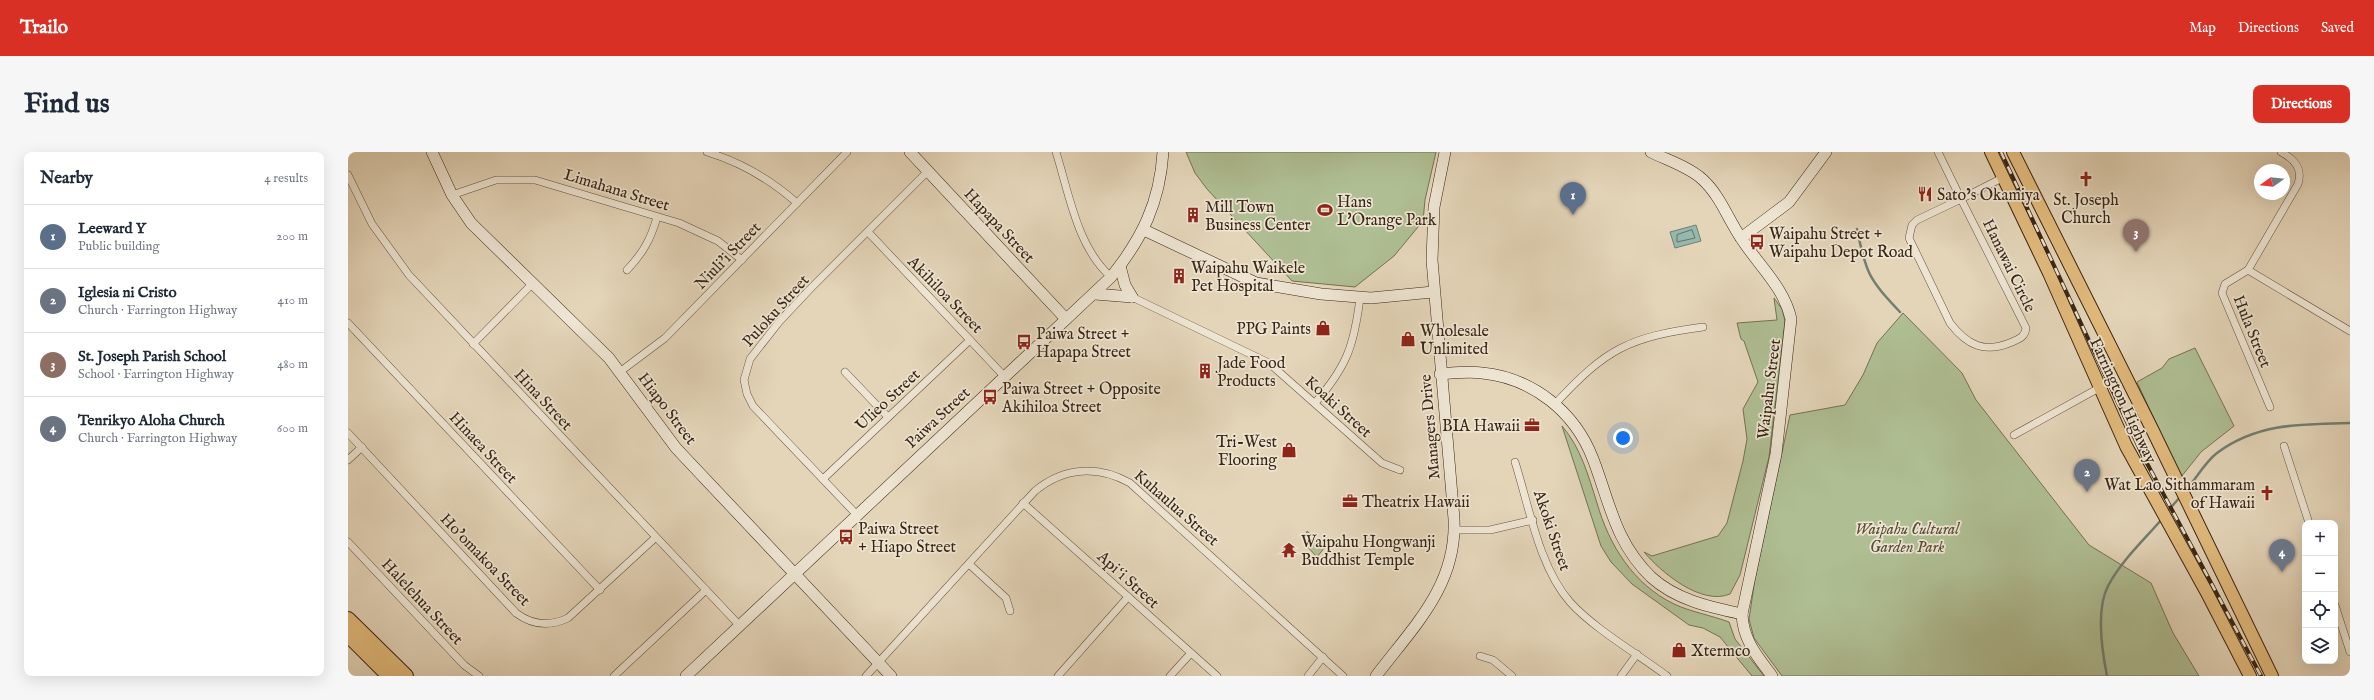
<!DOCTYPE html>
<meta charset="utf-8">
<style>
:root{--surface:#fff;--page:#f6f6f7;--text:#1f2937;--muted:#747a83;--line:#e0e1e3;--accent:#d93025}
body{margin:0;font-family:"IM FELL English",serif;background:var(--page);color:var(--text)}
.controls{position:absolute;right:12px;bottom:12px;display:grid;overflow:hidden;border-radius:8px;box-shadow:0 4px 16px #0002}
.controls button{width:36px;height:36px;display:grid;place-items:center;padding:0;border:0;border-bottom:1px solid var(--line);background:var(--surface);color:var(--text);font:20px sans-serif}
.compass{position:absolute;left:1906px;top:12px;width:36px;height:36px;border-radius:50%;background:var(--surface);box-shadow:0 4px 16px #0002;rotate:255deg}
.you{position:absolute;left:1275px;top:286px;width:14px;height:14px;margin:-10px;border:3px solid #fff;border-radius:50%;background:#1a73e8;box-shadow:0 0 0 6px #1a73e833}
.badge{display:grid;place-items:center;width:26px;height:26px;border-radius:50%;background:var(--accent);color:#fff;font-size:13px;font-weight:700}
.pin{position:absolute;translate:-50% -33px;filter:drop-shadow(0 1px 2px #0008)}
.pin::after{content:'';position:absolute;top:21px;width:14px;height:12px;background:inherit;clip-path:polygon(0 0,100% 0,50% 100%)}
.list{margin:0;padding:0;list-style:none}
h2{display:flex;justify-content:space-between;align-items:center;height:52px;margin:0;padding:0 16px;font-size:17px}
h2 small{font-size:13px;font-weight:400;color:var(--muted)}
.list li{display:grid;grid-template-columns:26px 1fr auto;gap:12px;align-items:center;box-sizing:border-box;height:64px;padding:0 16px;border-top:1px solid var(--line)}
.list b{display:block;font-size:15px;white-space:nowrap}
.list p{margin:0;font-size:13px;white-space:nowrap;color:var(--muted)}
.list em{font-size:13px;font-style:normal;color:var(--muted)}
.icon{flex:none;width:22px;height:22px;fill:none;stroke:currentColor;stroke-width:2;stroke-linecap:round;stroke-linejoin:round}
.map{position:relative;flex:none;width:2002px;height:524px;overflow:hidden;border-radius:8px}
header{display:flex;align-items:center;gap:24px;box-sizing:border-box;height:56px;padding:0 20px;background:var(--accent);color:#fff}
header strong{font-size:19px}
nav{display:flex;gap:22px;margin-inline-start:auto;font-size:14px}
.intro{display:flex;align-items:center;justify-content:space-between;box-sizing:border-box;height:96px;padding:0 24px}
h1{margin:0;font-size:28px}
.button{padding:10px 18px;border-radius:8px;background:var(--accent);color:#fff;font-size:14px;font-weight:700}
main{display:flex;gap:24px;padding:0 24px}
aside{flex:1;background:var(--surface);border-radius:8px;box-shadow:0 4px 16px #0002}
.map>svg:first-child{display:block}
</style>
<header>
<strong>Trailo</strong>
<nav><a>Map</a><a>Directions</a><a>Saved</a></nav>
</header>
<div class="intro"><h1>Find us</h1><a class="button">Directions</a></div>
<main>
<aside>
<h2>Nearby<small>4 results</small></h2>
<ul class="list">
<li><span class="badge" style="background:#5c6f8a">1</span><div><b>Leeward Y</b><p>Public building</p></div><em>200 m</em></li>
<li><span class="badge" style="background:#6b7280">2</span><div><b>Iglesia ni Cristo</b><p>Church · Farrington Highway</p></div><em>410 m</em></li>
<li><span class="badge" style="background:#8d6e63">3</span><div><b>St. Joseph Parish School</b><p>School · Farrington Highway</p></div><em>480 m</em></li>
<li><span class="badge" style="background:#6b7280">4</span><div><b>Tenrikyo Aloha Church</b><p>Church · Farrington Highway</p></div><em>600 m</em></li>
</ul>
</aside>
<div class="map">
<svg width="2002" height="524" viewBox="0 0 2002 524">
<rect width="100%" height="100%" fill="#e4d5b9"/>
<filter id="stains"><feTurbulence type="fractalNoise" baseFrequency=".005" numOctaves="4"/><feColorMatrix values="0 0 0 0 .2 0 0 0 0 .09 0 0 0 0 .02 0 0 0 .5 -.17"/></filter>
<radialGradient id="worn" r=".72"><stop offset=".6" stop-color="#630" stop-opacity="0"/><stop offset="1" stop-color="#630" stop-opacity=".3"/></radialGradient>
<g fill="#afbe93" stroke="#747254">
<polygon points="838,0 1088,0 1077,48 1075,69 1046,104 1007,135 944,129 859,37 847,21"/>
<path d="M1426,146L1434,157L1437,169L1421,305L1392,423L1382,442C1353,454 1313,420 1296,400L1304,404L1370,384L1379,371L1395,309L1399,287L1395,257L1410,230L1396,189L1393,187L1389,171L1429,168Z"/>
<polygon points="1555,161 1614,221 1628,248 1741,393 1803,431 1825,481 1851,524 1434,524 1406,486 1401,467 1407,427 1442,263 1497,253 1515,223 1529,191"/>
<polygon points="1847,196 1886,274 1853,300 1833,325 1789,230 1814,216 1821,207"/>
<path d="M1214,274C1233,296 1240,323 1249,351C1261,393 1285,432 1326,452C1343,460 1362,463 1381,470L1387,487L1416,524H1404L1372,485L1355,476L1341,473L1284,432L1263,410L1253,394Z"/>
<polygon points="959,379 977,395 969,405 956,391"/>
</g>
<polygon fill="#95b9af" stroke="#717e71" points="1348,73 1353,89 1327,96 1322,80"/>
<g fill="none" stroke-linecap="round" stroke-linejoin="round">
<polygon stroke="#687062" stroke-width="1" points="1344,78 1347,86 1329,90 1329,83"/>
<g stroke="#717e71" stroke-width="2.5">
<path d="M1509,77C1518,122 1521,127 1552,160"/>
<path d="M1838,338C1848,327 1857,310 1869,301C1909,271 1954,272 2002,271"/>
<polyline points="1818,361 1833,344"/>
<path d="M1759,524C1754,499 1748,457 1760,434C1773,409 1796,388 1814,367"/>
</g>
<g stroke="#64523e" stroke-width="8">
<g id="street">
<path d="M359,0C392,10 423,28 449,51"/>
<path d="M708,0C721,41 729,95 763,125"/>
<polyline points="1590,0 1613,47 1656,25"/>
<polyline points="0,23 24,72 61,123 392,474"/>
<polyline points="104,43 148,28 187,28 331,71 370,89 394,108"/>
<path d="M1613,47L1678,176C1677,185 1671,187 1664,190C1636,202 1619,193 1602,171L1561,86L1564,73L1569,68Z"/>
<polyline points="520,80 656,224"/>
<path d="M279,118C295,101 303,87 309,65"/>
<polyline points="1900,118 2002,179"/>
<polyline points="784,145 921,211 1034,311 1052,318"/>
<polyline points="0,171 252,438"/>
<polyline points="125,192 184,132"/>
<polyline points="273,219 317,186 499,0"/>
<polyline points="497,220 540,265"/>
<path d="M967,251C999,214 1006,194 1012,146"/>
<path d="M1207,252C1258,197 1280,185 1355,175"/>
<path d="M1922,255L1874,141L1877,132L1900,118L1950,32C1955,16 1946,7 1933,0"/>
<path d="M0,281L168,461C184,473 201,475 220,466L307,386"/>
<polyline points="1666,283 1751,236"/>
<polyline points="1936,294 1961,371"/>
<polyline points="0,308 14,295"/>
<path d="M1167,310C1181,354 1191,415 1222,450C1245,476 1291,503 1319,524"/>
<polyline points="475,327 622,188"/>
<polyline points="675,351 869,524"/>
<polyline points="509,363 405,254 399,242 396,228 402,207 431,170 461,138 580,19"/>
<polyline points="1106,378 1142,378 1185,368"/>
<polyline points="0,390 116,513 131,524"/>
<polyline points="621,412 658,446 662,459"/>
<polyline points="1987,453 2002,500"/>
<polyline points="1132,504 1145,508 1164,524"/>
<polyline points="266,524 358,438"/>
<path d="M518,524L687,339C716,315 750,313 782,331L995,524"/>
<polyline points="710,524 780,445"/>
<polyline points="822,524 843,501"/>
<polyline points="960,524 975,505"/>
<polyline points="1273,524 1289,502"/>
</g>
</g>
<g stroke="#3a2615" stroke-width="12">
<g id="secondary">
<polyline points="84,0 104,43 123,71 261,206 328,296 543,524"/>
<polyline points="562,0 718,167"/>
<path d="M1303,0C1319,8 1341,15 1354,27C1372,43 1380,67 1393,86C1410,113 1436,135 1443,167L1428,302L1394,462C1395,488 1409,504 1424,524"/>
<polyline points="796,78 908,131 973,142 1023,146 1085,140"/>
<polyline points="1393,86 1441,50 1478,0"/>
<polyline points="772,114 777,133 784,145"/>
<polyline points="747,142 784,145"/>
<path d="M1092,222C1106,221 1120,219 1134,221C1185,226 1227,260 1245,307C1262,351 1267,390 1303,425C1328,448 1362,455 1394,462"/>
<path d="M338,524L763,125C794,87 812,50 815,0"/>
<path d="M1028,524C1065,475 1109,434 1106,367L1084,108L1086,55L1097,0"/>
</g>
</g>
<g stroke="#3a2615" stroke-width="14">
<g id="primary">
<polyline points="1643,0 1701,121 1778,294 1858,439 1902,524"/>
<polyline points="1665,0 1803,275 1924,524"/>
</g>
</g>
<g stroke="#3a2615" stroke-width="16">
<g id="highway">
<polyline points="0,467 58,524"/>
<polyline points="0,483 41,524"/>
</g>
</g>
<use href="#street" stroke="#ede4d2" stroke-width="7"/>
<use href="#secondary" stroke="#ede4d2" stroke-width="11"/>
<use href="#primary" stroke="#e2ba7c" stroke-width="12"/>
<use href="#highway" stroke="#e2ba7c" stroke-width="14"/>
<g stroke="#3a2615" stroke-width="4">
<polyline id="rail" points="1653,0 1794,302 1913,524"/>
</g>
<use href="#rail" stroke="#ede4d2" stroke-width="2.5" stroke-dasharray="8" stroke-linecap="butt"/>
</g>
<defs>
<g id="church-bare" transform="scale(1.2)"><path d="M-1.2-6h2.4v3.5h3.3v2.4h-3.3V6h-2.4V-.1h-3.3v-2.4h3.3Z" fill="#8f2418" stroke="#ede4d2" stroke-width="2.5" paint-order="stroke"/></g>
<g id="restaurant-bare" transform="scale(1.2)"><path d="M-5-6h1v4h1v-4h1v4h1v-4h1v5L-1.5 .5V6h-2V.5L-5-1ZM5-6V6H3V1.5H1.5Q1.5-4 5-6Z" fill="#8f2418" stroke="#ede4d2" stroke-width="2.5" paint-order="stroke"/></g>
<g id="stadium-bare" transform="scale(1.2)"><path d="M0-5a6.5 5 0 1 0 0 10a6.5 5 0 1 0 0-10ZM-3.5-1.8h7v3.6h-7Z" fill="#8f2418" stroke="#ede4d2" stroke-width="2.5" paint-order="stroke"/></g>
<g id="building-bare" transform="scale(1.2)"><path d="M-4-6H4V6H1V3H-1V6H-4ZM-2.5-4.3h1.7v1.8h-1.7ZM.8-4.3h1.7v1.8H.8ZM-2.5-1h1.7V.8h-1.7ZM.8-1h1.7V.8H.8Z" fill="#8f2418" stroke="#ede4d2" stroke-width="2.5" paint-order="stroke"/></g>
<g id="bus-bare" transform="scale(1.2)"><path d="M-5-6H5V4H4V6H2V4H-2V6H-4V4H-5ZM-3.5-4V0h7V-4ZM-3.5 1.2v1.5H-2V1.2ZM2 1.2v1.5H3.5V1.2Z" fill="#8f2418" stroke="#ede4d2" stroke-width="2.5" paint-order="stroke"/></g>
<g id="shop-bare" transform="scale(1.2)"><path d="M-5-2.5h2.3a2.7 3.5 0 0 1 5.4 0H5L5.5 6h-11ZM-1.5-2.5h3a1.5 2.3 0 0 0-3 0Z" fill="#8f2418" stroke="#ede4d2" stroke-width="2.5" paint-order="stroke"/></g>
<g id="office-bare" transform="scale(1.2)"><path d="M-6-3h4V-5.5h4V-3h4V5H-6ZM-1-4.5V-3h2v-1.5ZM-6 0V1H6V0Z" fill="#8f2418" stroke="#ede4d2" stroke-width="2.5" paint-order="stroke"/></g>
<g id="temple-bare" transform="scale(1.2)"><path d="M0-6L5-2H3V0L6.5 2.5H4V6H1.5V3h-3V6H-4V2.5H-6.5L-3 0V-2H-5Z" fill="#8f2418" stroke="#ede4d2" stroke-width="2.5" paint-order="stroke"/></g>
</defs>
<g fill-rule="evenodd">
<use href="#church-bare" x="1738" y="27"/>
<use href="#restaurant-bare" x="1577" y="42"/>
<use href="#stadium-bare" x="977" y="58"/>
<use href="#building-bare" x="845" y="63"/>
<use href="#bus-bare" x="1409" y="90"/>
<use href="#building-bare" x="831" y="124"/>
<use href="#shop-bare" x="975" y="176"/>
<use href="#shop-bare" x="1060" y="187"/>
<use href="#bus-bare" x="676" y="190"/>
<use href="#building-bare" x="857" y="219"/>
<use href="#bus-bare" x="642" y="245"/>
<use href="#office-bare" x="1184" y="273"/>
<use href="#shop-bare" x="941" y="298"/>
<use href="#church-bare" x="1919" y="341"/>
<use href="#office-bare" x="1002" y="349"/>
<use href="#bus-bare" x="498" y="385"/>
<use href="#temple-bare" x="941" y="398"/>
<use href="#shop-bare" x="1331" y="498"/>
</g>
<g text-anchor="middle" stroke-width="3.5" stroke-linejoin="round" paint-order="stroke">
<g font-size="16" fill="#3a2615" stroke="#ede4d2">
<text transform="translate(269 37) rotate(17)" y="6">Limahana Street</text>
<text transform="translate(652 73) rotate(47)" y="6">Hapapa Street</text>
<text transform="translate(379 103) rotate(-46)" y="6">Niuli'i Street</text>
<text transform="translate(1662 113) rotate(64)" y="6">Hanawai Circle</text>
<text transform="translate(598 142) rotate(46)" y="6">Akihiloa Street</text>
<text transform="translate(427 158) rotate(-48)" y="6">Puloku Street</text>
<text transform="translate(1905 179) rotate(68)" y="6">Hula Street</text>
<text transform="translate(1420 237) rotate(-83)" y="6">Waipahu Street</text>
<text transform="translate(196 247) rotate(47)" y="6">Hina Street</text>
<text transform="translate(539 247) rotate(-43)" y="6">Ulieo Street</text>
<text transform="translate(1776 248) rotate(65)" y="6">Farrington Highway</text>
<text transform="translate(991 254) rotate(42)" y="6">Koaki Street</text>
<text transform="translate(320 256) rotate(53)" y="6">Hiapo Street</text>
<text transform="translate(589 265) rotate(-43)" y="6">Paiwa Street</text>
<text transform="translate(1081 275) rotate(-95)" y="6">Managers Drive</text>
<text transform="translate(136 295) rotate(47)" y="6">Hinaea Street</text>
<text transform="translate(829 355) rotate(41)" y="6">Kuhaulua Street</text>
<text transform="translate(1205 378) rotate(71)" y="6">Akoki Street</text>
<text transform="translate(138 407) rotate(46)" y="6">Ho'omakoa Street</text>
<text transform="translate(781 427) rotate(42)" y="6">Apiʻi Street</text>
<text transform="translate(75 449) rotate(47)" y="6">Halelehua Street</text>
</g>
<g font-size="16" fill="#3a2615" stroke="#ede4d2" text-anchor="start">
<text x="1589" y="48">Sato’s Okamiya</text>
<text x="1738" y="53" text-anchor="middle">St. Joseph<tspan x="1738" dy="18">Church</tspan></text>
<text x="989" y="55">Hans<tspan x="989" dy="18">L'Orange Park</tspan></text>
<text x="857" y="60">Mill Town<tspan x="857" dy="18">Business Center</tspan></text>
<text x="1421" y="87">Waipahu Street +<tspan x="1421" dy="18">Waipahu Depot Road</tspan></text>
<text x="843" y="121">Waipahu Waikele<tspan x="843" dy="18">Pet Hospital</tspan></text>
<text x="963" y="182" text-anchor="end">PPG Paints</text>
<text x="1072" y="184">Wholesale<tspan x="1072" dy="18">Unlimited</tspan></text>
<text x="688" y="187">Paiwa Street +<tspan x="688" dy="18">Hapapa Street</tspan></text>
<text x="869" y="216">Jade Food<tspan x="869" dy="18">Products</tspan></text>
<text x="654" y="242">Paiwa Street + Opposite<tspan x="654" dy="18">Akihiloa Street</tspan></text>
<text x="1172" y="279" text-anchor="end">BIA Hawaii</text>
<text x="929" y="295" text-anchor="end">Tri-West<tspan x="929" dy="18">Flooring</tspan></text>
<text x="1907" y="338" text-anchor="end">Wat Lao Sithammaram<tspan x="1907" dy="18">of Hawaii</tspan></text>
<text x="1014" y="355">Theatrix Hawaii</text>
<text x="510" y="382">Paiwa Street<tspan x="510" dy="18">+ Hiapo Street</tspan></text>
<text x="953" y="395">Waipahu Hongwanji<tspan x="953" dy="18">Buddhist Temple</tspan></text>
<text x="1343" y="504">Xtermco</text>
</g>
<g font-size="16" font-style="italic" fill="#574c34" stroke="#ede4d2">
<text x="1559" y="382">Waipahu Cultural<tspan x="1559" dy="18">Garden Park</tspan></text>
</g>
</g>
<rect width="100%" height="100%" filter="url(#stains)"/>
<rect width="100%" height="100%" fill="url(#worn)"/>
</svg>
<div class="controls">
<button>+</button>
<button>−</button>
<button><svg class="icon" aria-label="locate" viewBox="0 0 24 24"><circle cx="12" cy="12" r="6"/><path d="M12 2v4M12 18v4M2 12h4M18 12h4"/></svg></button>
<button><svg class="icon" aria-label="layers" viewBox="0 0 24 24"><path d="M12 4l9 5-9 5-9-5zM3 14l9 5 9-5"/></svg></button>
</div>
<svg class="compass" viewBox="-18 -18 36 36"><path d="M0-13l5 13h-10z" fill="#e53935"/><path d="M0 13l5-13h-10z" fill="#747a83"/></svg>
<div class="you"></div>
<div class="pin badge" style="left:1225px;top:63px;background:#5c6f8a">1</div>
<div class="pin badge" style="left:1739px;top:340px;background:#6b7280">2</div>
<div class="pin badge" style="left:1788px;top:100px;background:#8d6e63">3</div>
<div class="pin badge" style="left:1934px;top:420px;background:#6b7280">4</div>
</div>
</main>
